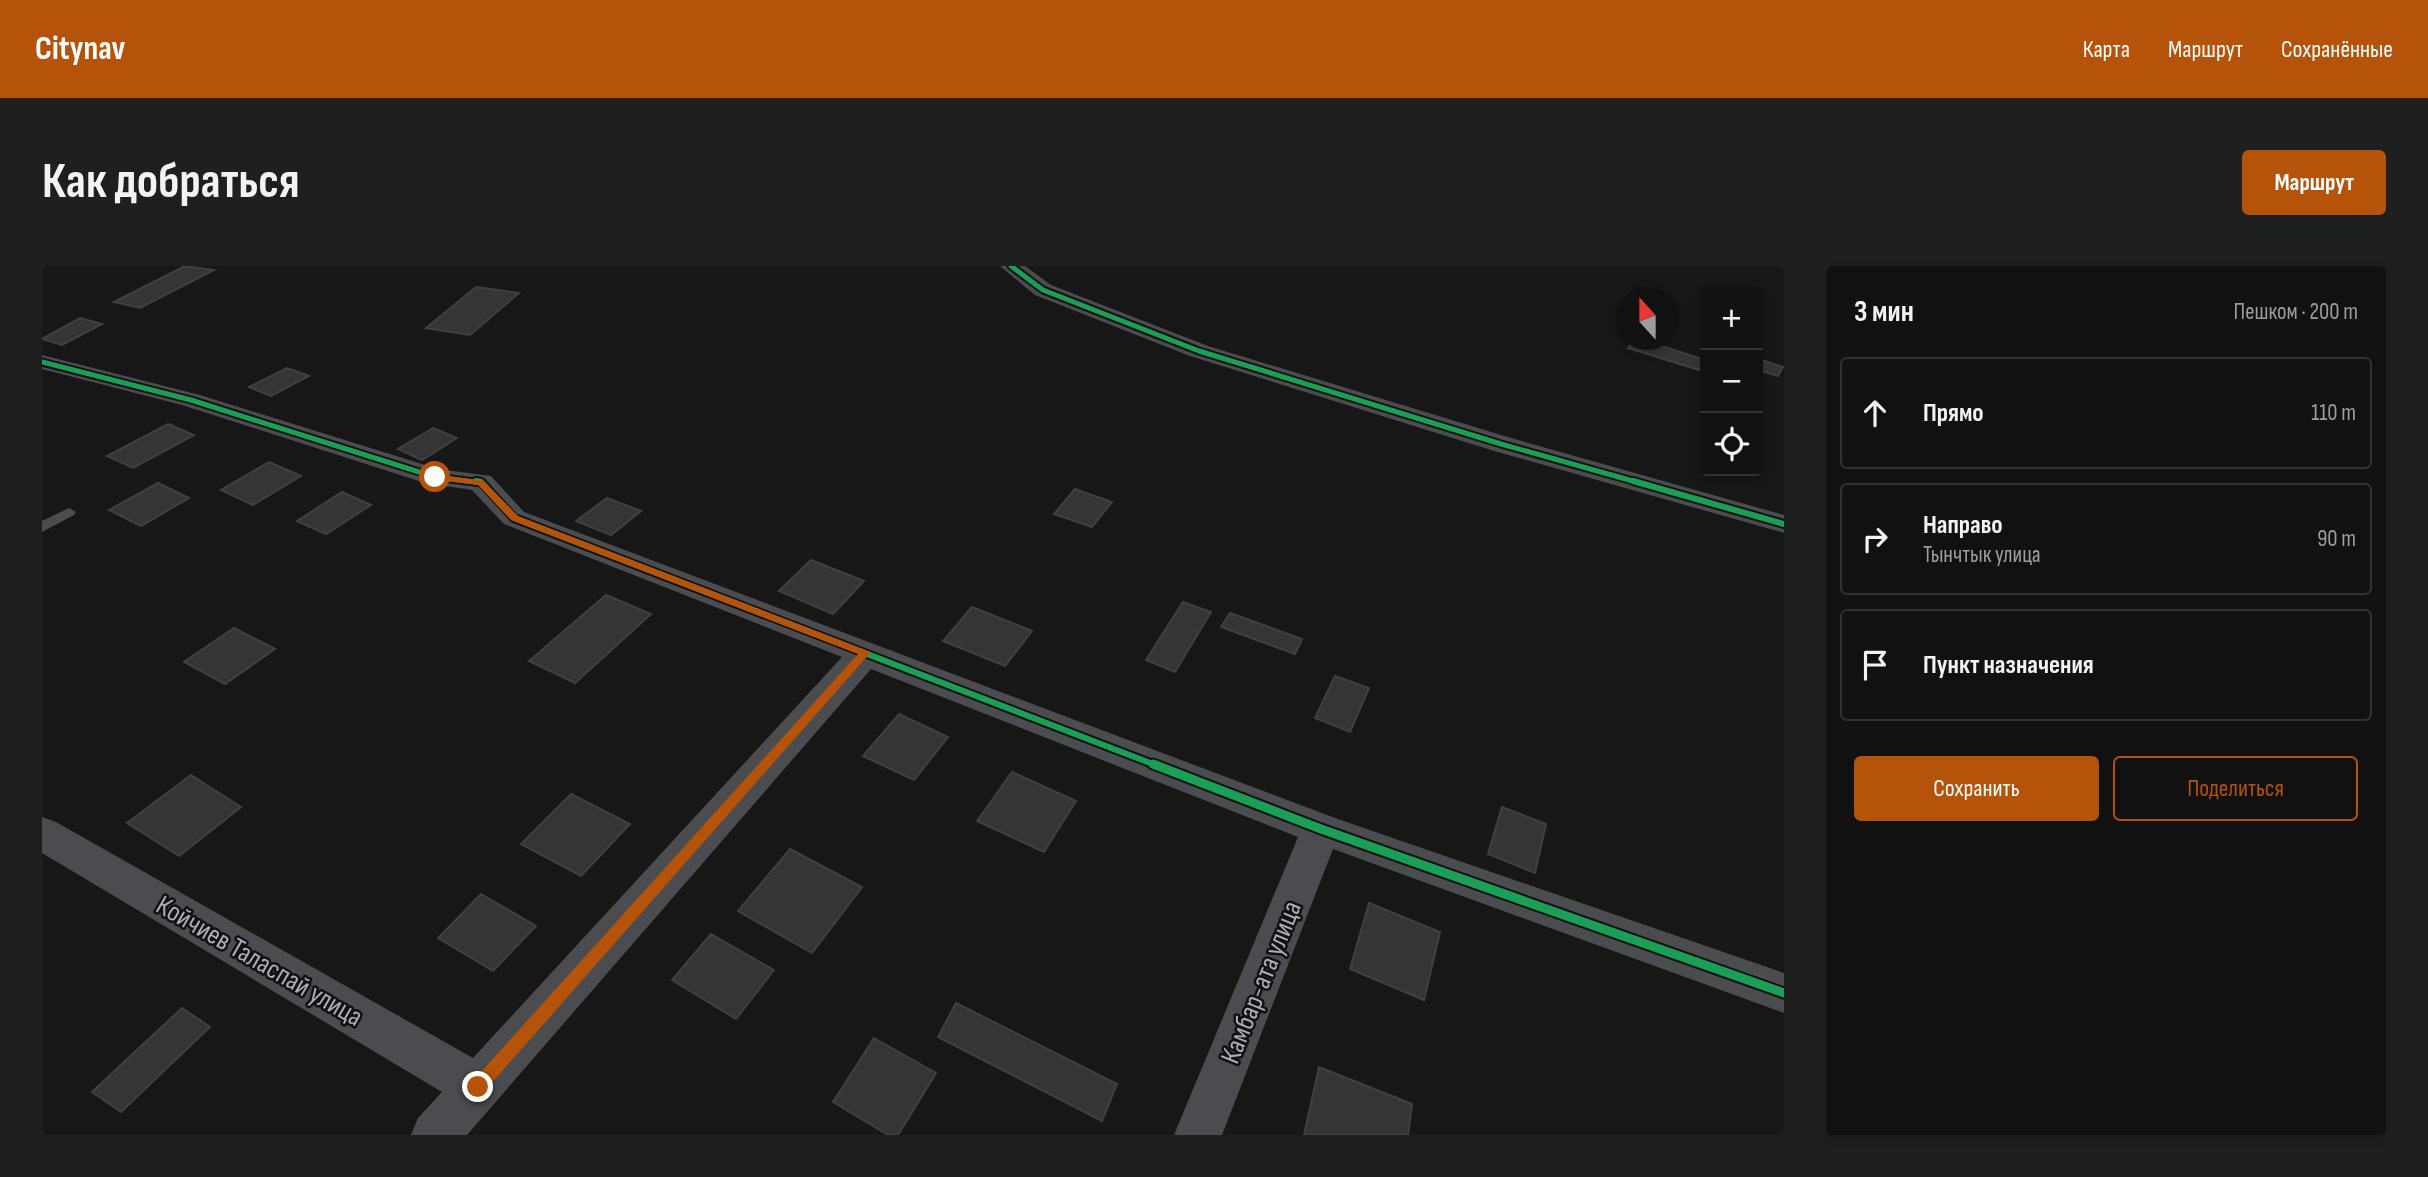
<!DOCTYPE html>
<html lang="ru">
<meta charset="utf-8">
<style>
:root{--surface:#111;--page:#1e1f1f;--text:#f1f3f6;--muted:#9c9d9f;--line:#303131;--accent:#b45309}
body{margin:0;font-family:"Sofia Sans Condensed",sans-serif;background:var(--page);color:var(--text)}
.controls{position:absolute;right:21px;top:21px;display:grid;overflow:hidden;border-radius:7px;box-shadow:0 4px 10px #0003}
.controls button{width:63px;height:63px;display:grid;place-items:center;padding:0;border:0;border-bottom:2px solid var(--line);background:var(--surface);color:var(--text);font:35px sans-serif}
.compass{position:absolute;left:1574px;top:21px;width:63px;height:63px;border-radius:50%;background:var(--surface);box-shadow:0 4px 10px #0003;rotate:339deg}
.stop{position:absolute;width:21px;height:21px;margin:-16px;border:5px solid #b45309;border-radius:50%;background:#fff}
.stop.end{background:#b45309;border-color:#fff;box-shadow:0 2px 7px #0008}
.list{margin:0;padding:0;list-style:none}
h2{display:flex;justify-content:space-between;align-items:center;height:91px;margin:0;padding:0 28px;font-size:30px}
h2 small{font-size:23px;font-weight:400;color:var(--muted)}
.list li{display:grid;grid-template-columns:46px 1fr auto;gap:21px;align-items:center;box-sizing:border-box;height:112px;margin:0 14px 14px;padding:0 14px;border:2px solid var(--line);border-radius:7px}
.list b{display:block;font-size:26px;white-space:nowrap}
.list p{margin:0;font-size:23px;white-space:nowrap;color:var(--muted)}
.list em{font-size:23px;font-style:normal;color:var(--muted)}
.actions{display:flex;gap:14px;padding:21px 28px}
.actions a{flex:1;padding:16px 0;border:2px solid var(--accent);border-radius:7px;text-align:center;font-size:24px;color:var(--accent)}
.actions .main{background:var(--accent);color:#fff}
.icon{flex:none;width:38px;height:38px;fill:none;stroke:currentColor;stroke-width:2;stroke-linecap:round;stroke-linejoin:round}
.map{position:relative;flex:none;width:1742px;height:869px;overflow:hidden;border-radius:7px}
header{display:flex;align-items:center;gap:42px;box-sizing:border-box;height:98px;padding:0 35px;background:var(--accent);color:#fff}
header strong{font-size:33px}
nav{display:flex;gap:38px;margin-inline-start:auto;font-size:24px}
.intro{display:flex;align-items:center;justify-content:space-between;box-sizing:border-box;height:168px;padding:0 42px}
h1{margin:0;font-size:49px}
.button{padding:18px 32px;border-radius:7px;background:var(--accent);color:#fff;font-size:24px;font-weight:700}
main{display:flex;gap:42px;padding:0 42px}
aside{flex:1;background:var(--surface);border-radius:7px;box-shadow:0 4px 10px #0003}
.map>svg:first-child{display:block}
</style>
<header>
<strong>Citynav</strong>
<nav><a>Карта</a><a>Маршрут</a><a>Сохранённые</a></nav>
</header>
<div class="intro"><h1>Как добраться</h1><a class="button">Маршрут</a></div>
<main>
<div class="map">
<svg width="1742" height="869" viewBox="0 0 1742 869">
<rect width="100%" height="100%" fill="#171717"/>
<g fill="#353536" stroke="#3f4043" stroke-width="2">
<polygon points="143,0 172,4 98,42 72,36"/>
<polygon points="434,21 477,27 428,69 384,62"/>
<polygon points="38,52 60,58 20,79 0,73"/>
<polygon points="1593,74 1601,74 1663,94 1657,104 1586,82"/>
<polygon points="1716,93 1741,101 1736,110 1716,104"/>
<polygon points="245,102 267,110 229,130 207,121"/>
<polygon points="126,158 152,169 91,202 65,190"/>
<polygon points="391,162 415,172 380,194 356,183"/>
<polygon points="227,196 259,210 211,239 179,224"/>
<polygon points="116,217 147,232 99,260 67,244"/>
<polygon points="1033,223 1070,236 1050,261 1012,248"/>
<polygon points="300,226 329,239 284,268 255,255"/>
<polygon points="565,232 599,245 569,269 534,255"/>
<polygon points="769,294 822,315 791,348 737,325"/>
<polygon points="564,329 609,348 533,417 487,395"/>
<polygon points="1141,336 1169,346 1133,406 1104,394"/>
<polygon points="930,341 990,365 963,400 901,375"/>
<polygon points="1188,347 1260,373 1253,388 1179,361"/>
<polygon points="192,362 233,383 183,418 142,396"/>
<polygon points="1293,410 1327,422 1308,466 1273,452"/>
<polygon points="857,448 906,471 872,514 821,490"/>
<polygon points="970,506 1034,535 1002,586 935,555"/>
<polygon points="149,509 199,541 137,590 85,557"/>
<polygon points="529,528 588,558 539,610 479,578"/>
<polygon points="1460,541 1504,558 1493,607 1446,588"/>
<polygon points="748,583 820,621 770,687 696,645"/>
<polygon points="439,628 494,660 451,705 396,672"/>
<polygon points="1327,637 1398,666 1382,734 1308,703"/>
<polygon points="669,668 732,704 694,753 630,714"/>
<polygon points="914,737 1075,818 1060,855 896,771"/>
<polygon points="140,742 168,761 79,846 50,826"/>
<polygon points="832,772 894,807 856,869 846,869 791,836"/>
<polygon points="1277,801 1370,838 1366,869 1262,869"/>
</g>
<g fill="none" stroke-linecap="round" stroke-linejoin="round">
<polygon fill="#4b4c50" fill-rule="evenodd" points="27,242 34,246 32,249 0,266 0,255"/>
<g fill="#4b4c50" fill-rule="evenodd">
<polygon points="958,0 983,0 1009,19 1166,80 1469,172 1742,249 1742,267 1449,184 1148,90 993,29"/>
<polygon points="0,89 158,129 396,203 449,210 482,246 1293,552 1742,707 1742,747 1291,583 1180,869 1132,869 1256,571 829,403 425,869 369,869 376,852 400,826 0,587 0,551 14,556 431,792 800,391 462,258 430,224 383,217 140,139 0,103"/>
</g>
<g stroke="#111113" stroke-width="9">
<g id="cycleway-far2">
<polyline points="969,0 1001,24 1157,85 1459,178 1598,217"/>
<polyline points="0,96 149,134 393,211 440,217"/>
</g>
</g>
<g stroke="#111113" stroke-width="10">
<g id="cycleway-far1">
<polyline points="434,215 439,216 472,252 1116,500"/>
<polyline points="1591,215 1742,258"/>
</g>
</g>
<g stroke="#111113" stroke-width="13">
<polyline id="cycleway" points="1111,498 1279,563 1742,727"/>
</g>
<use href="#cycleway-far2" stroke="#1a9f57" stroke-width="5"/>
<use href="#cycleway-far1" stroke="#1a9f57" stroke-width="6"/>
<use href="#cycleway" stroke="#1a9f57" stroke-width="9"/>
</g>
<polygon fill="#b45309" points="393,208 442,215 476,250 829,386 441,827 436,829 430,827 428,821 430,816 816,388 469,254 436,219 389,213 389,209"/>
<g text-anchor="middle" stroke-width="5" stroke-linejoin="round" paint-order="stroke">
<g font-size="28" fill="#a8adb8" stroke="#111113">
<text transform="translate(218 694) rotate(30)" y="10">Койчиев Таласпай улица</text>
<text transform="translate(1218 716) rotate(-68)" y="10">Камбар-ата улица</text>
</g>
</g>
</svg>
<div class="controls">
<button>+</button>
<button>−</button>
<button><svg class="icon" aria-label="locate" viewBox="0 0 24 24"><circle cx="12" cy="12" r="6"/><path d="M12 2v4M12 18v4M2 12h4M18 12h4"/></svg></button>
</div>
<svg class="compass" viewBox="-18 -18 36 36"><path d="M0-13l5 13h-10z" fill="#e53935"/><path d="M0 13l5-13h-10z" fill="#9c9d9f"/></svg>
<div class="stop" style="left:393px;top:211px"></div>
<div class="stop end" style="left:436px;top:821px"></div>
</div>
<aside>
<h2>3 мин<small>Пешком · 200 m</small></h2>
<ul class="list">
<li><svg class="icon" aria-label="ahead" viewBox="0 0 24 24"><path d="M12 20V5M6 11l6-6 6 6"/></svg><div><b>Прямо</b></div><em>110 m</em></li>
<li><svg class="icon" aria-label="right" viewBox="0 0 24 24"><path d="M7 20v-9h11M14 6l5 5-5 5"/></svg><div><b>Направо</b><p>Тынчтык улица</p></div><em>90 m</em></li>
<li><svg class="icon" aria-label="arrive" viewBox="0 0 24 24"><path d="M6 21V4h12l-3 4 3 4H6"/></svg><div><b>Пункт назначения</b></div></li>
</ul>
<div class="actions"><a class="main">Сохранить</a><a>Поделиться</a></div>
</aside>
</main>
